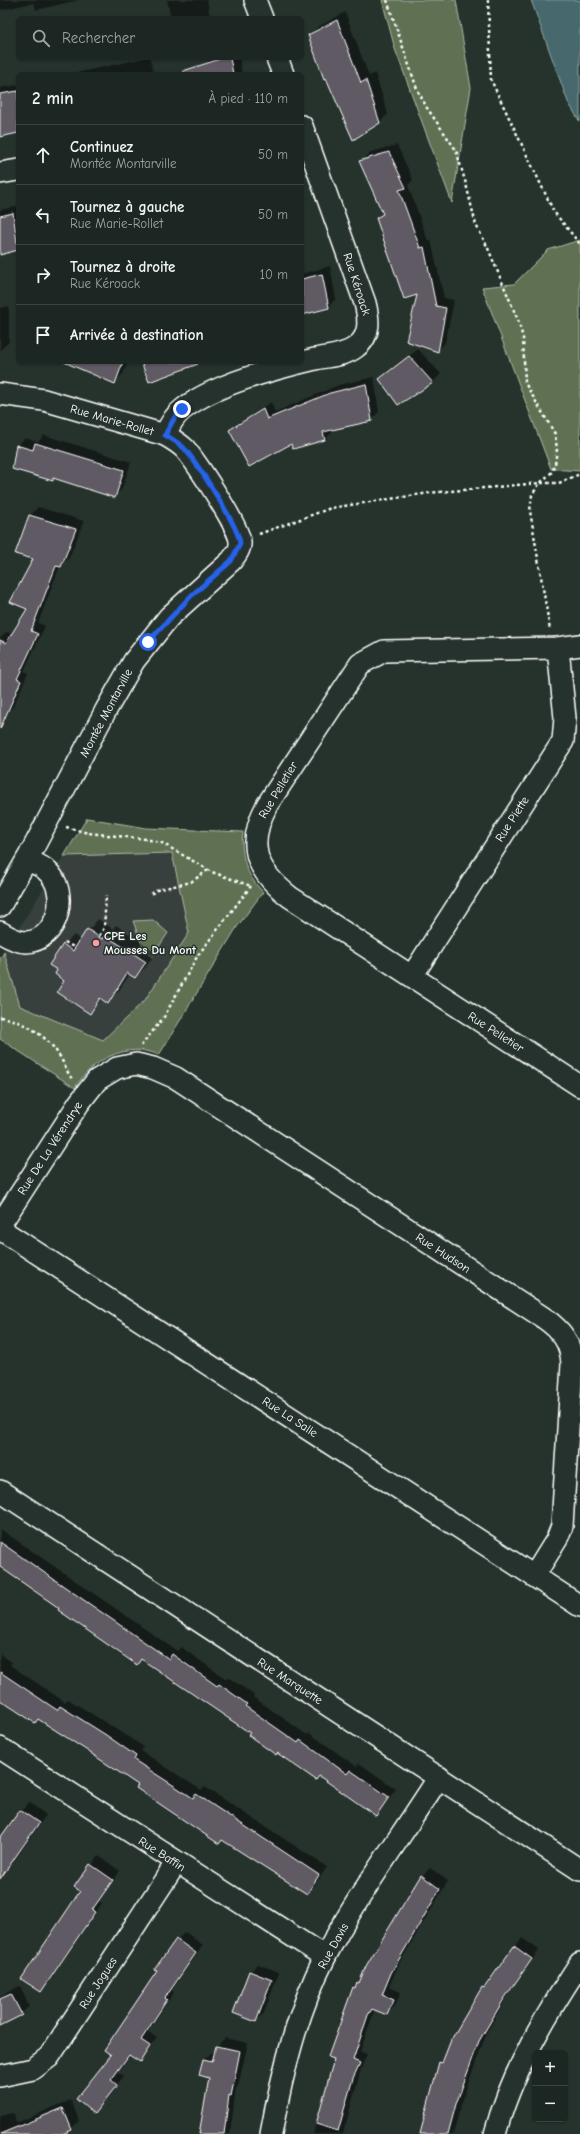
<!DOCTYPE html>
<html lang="fr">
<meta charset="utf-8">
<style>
:root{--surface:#1c2622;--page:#29322f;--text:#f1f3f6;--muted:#a0a5a5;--line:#3a4340}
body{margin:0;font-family:"Comic Neue",sans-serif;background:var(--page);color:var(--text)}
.controls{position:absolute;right:12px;bottom:12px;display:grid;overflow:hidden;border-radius:6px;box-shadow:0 1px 3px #0004}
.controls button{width:36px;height:36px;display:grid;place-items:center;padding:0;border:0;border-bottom:1px solid var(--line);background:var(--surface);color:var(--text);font:20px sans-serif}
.stop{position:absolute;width:12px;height:12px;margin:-9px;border:3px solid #2563eb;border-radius:50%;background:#fff}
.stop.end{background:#2563eb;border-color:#fff;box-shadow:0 1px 4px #0008}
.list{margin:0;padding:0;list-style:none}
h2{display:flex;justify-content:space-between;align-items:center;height:52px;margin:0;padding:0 16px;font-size:17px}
h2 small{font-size:13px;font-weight:400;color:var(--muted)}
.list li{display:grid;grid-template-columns:26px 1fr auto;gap:12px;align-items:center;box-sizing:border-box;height:60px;padding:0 16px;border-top:1px solid var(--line)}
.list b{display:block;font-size:15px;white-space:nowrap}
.list p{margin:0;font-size:13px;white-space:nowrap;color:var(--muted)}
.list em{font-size:13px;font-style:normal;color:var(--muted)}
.icon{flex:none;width:22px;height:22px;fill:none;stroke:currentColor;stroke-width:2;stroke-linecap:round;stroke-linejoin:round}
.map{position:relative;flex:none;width:580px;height:2134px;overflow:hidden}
.search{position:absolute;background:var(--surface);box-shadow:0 1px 3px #0004;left:16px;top:16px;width:288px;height:44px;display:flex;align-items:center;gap:10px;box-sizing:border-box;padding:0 14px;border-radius:6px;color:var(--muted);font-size:15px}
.panel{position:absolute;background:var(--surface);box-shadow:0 1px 3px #0004;left:16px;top:72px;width:288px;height:292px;border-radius:6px}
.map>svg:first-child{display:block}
</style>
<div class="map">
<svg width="580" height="2134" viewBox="0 0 580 2134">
<rect width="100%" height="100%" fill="#26332d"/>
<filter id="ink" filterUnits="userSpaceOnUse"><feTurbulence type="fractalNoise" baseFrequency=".025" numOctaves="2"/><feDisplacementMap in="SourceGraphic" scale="8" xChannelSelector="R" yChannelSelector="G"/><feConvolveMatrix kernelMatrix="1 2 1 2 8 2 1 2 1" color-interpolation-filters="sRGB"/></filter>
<g filter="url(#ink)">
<polygon fill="#373f3d" points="172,853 189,933 145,1000 103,1040 20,1006 4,952 64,856"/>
<g fill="#617153" stroke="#b0b8a9">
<polygon points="382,0 456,0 471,88 452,203 395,49"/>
<polygon points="580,240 580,471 551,469 482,287 514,284 548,250"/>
<path d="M87,818L146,828L243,832C240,855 246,875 263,892L237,927L159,1055C127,1041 91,1060 75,1088L0,1039V959L4,952L20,1006L103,1040L145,1000L189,933L172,853L64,856Z"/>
<polygon points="153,920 168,933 152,957 144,951 133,921"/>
</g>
<polygon fill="#47696d" stroke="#91a5a7" points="531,0 580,0 580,122 568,102"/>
<g fill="#0007">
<polygon points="0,0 79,0 36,10 34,3 0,10"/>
<polygon points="167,0 207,0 210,18 171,18"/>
<polygon points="345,12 369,76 375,73 388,114 380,122 310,35 318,27"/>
<polygon points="145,58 150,58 154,74 71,74"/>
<polygon points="211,58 239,58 242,74 206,74 204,65"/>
<polygon points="18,85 18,132 0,136 0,88"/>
<polygon points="397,145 413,180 408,185 428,241 431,240 444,298 454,300 445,343 437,351 418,294 377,218 384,212 363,160 371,152"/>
<polygon points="18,206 18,249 0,253 0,210"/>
<polygon points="330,266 336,299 328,307 302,314 302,274"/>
<polygon points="9,306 9,342 0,350 0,308"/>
<polygon points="418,349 441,374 433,382 399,404 381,379"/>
<polygon points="82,362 128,362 123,374 115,382"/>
<polygon points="374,377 379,412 371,420 332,429 333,431 325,440 291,443 231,431 239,423 271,402 275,412 339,385"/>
<polygon points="44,435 131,462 122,489 114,497 55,477 52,480 17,446 25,438 38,442"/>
<polygon points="38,507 84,521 69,558 60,566 38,623 45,626 24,671 28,673 13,707 5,715 0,716 0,638 7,632 12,634 29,608 34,558 30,516"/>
<polygon points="98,919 113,929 116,925 156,952 146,967 135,977 130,974 118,992 108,1002 102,999 90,1013 66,980 64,945 74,935 81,940"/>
<polygon points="0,1529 177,1651 181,1647 226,1679 228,1677 254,1695 253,1697 307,1735 309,1733 356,1766 359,1763 396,1789 376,1815 319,1775 277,1752 142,1658 137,1663 0,1566"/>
<polygon points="0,1654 12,1662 10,1665 65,1702 68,1699 144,1747 141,1751 201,1790 205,1787 327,1867 315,1885 307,1893 38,1718 0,1698"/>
<polygon points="29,1802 46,1815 15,1860 0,1874 0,1840"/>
<polygon points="99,1856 120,1871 99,1901 102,1903 49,1982 41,1990 82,1891 75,1886"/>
<polygon points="430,1868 448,1881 399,1964 389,1987 401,1992 395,2006 387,2014 375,2009 360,2052 367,2054 361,2069 343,2134 313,2134 335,2059 329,2056 354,1987 362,1979 422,1876"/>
<polygon points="185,1932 203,1945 172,1990 174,1992 148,2032 157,2038 139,2060 131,2055 118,2072 124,2076 94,2112 112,2054 177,1940"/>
<polygon points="522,1938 539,1950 511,1990 487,2032 464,2095 453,2134 421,2134 440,2062 445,2057 483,1988"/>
<polygon points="258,1964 279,1972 264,2013 256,2021 250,1972"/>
<polygon points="20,1986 29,2006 21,2014 0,2025 0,1996"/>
<polygon points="225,2038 248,2043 238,2086 236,2089 230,2134 200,2134 210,2077 204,2060 212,2052 215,2053 217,2046"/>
<polygon points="71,2100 79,2121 71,2129 60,2134 0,2134 0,2115 14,2113 16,2123"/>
</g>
<g fill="#5f5a63" stroke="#fff">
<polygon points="337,20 361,83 366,80 380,123 353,140 326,78 324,79 308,35"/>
<polygon points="223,58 230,58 233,74 184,74 183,71"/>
<polygon points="18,91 18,133 0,137 0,94"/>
<polygon points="389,152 406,188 399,190 420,248 424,247 436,306 446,308 438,352 406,341 417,295 404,299 376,218 383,214 359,161"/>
<polygon points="13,213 18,250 0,255 0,216"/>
<polygon points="322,274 329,308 302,315 302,279"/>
<polygon points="409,356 433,383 398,405 379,379"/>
<polygon points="64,362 123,362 115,384"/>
<polygon points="141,362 197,362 198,364 149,382"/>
<polygon points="366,384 372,421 323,432 325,440 293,449 291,444 249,467 229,430 263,409 267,419 330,393"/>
<polygon points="35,443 124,470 115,498 53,478 53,481 12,469 16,445 33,450"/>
<polygon points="29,515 76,529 61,567 56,566 31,631 38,634 17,679 21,681 0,729 0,640 6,643 27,609 10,602 33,559 15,554"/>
<polygon points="87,929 102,939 105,935 146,962 135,978 127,973 108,1004 100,998 90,1014 57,992 64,981 55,974 57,970 49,965 63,944 73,951"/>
<polygon points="0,1542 169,1659 172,1654 217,1686 219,1684 247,1704 245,1706 298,1743 300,1740 347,1774 350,1770 389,1797 376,1816 319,1776 316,1780 277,1753 276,1755 248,1735 250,1733 141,1659 137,1665 58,1610 59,1608 0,1567"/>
<polygon points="0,1672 57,1710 60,1706 106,1735 136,1756 134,1760 193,1798 196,1794 319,1875 307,1894 222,1840 219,1844 136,1788 138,1785 86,1750 38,1719 35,1723 0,1700"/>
<polygon points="20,1810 39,1823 0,1879 0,1838"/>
<polygon points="90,1864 113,1880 92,1910 95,1912 41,1992 21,1979 80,1891 74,1887"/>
<polygon points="421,1875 440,1889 391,1973 382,1995 394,2000 387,2015 372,2009 368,2015 353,2060 360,2063 353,2078 338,2131 316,2124 334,2059 328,2057 353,1987 355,1988 357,1982 359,1983 366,1966"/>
<polygon points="176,1939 196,1953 165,1998 167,2000 141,2040 150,2046 140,2062 129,2055 111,2080 117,2085 94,2114 76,2099 111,2055 104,2050 157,1971 154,1970"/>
<polygon points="514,1946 532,1959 504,1999 479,2041 456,2104 448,2134 420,2134 439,2062 442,2063 451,2040 482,1987 484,1988"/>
<polygon points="249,1971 272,1980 256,2022 233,2013"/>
<polygon points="11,1994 22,2015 0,2026 0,1999"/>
<polygon points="216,2046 240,2051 231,2096 229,2095 224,2134 199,2134 209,2078 199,2075 203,2060 212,2062"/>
<polygon points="63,2108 72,2130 62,2134 0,2134"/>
</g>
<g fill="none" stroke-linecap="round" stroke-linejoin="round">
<g stroke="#fff" stroke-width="24">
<g id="minor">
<polyline points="255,0 262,18"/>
<polyline points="277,58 283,74"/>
<polyline points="0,173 18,170"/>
<path d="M0,394L44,400L165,435C172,439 179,443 185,449C196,462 240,528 240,542C241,549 235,556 231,561L169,617L134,661L106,710L29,856L0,906"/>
<path d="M165,435C169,426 174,416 182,410C211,385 277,368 315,359C328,356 345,356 356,347C371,336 369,319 365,303L302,126"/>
<path d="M580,645L558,648L384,651L360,664L267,805C246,845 255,870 290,897L580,1086"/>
<path d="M0,932C8,937 17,942 26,942C58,941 71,891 46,870C41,865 33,863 27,860"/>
<polyline points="412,976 563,741 565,718 558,648"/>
<path d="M0,1225L79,1103L97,1080L117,1068L136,1064L153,1068L176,1078L544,1318C561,1330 571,1342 572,1364L562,1526L557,1539L534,1576"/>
<polyline points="0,1229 580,1606"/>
<polyline points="0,1491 580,1870"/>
<polyline points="0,1748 325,1957"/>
<polyline points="0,2076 33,2069 49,2057 176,1863"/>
<path d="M271,2134C282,2074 297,2012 325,1957C358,1894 401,1837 439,1777"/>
<path d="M495,2134C511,2073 546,2015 580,1963"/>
</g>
</g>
<g stroke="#fff" stroke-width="2.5" stroke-dasharray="3 3" stroke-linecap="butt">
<polyline points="387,0 417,89 427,108 456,150 466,184 476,225 487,246 518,320 523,338 525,383 555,434 557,449 555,464 552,472 540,483 532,495 530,511 550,630"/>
<polyline points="488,0 491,80 554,212 580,244"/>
<polyline points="259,534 331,508 429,493 540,483 559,483 580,474"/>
<polyline points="66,827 88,833 146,839 162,843 212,872 251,886"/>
<polyline points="151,894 157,890 191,882 208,870"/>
<polyline points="99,936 104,928 106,895"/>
<polyline points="65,942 75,948"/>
<path d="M0,1017C24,1021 46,1035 59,1055C64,1063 67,1073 73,1080"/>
<polyline points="141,1046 164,1017 198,955 251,886"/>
</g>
<use href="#minor" stroke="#26332d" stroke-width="21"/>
</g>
</g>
<g fill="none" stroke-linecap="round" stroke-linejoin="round" filter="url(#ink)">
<path stroke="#2563eb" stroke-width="5" d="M148,642L191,596L231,561L240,544C240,528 197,464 185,449C179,443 172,439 165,435L175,417L182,409"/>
</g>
<circle fill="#ff9aa2" stroke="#26332d" stroke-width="1.5" cx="96" cy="943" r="4"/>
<g text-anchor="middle" stroke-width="3" stroke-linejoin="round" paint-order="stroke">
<g font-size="12" fill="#fff" stroke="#26332d">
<text transform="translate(357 284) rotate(72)" y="4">Rue Kéroack</text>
<text transform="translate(112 420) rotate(16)" y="4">Rue Marie-Rollet</text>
<text transform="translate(106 713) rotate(-62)" y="4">Montée Montarville</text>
<text transform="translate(278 790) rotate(-59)" y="4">Rue Pelletier</text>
<text transform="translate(512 819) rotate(-57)" y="4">Rue Piette</text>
<text transform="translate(496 1032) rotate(33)" y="4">Rue Pelletier</text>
<text transform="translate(50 1148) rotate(-57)" y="4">Rue De La Vérendrye</text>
<text transform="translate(443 1253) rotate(33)" y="4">Rue Hudson</text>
<text transform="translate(290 1417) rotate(33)" y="4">Rue La Salle</text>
<text transform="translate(290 1681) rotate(33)" y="4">Rue Marquette</text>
<text transform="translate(162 1854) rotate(33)" y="4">Rue Baffin</text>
<text transform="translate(333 1946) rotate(-61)" y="4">Rue Davis</text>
<text transform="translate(98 1983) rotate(-57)" y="4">Rue Jogues</text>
</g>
<g font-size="12" font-weight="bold" fill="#fff" stroke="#26332d" text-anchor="start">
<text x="104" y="940">CPE Les<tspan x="104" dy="14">Mousses Du Mont</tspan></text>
</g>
</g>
</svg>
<div class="controls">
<button>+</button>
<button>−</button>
</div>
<div class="stop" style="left:148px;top:642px"></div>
<div class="stop end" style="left:182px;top:409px"></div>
<div class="search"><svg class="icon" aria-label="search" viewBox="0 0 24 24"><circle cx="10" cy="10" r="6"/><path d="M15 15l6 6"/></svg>Rechercher</div>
<section class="panel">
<h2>2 min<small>À pied · 110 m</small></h2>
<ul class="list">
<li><svg class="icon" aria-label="ahead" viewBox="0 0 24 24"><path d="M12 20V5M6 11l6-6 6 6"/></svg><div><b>Continuez</b><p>Montée Montarville</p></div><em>50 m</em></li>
<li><svg class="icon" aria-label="left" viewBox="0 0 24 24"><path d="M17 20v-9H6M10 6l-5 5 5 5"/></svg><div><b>Tournez à gauche</b><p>Rue Marie-Rollet</p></div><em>50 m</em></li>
<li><svg class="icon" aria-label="right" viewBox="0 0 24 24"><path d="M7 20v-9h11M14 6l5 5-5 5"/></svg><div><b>Tournez à droite</b><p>Rue Kéroack</p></div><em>10 m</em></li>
<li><svg class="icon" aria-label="arrive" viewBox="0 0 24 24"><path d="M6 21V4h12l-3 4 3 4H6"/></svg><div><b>Arrivée à destination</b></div></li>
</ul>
</section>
</div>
